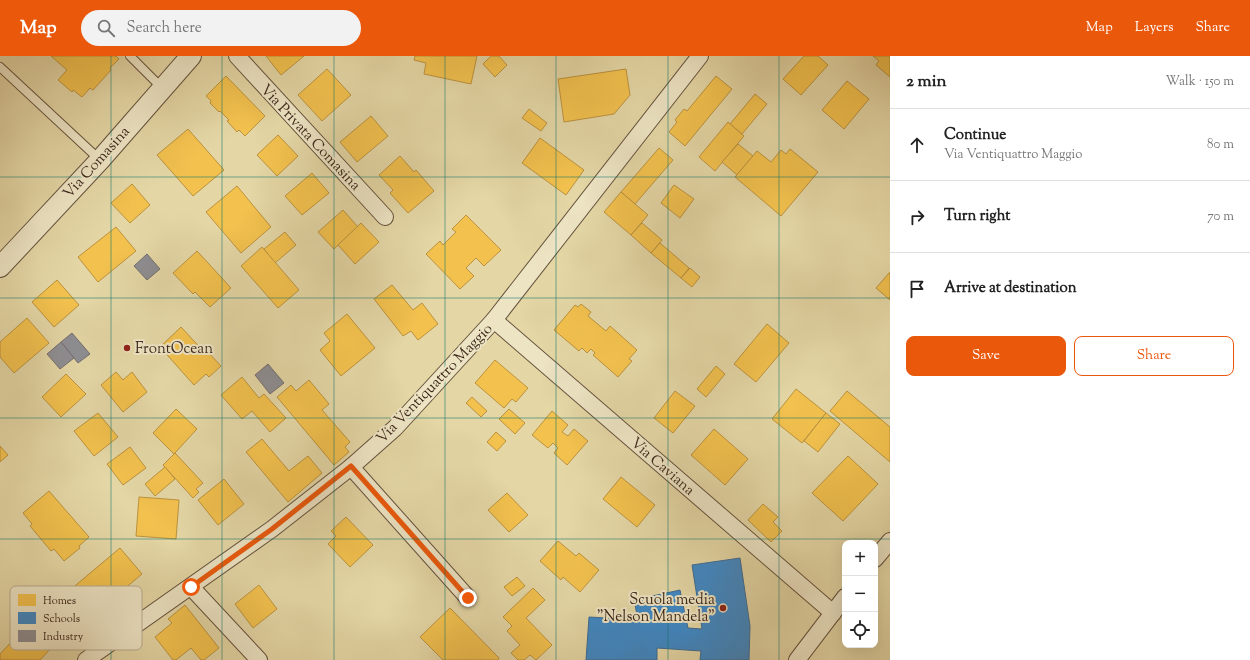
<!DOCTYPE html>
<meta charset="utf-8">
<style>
:root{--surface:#fff;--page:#f2f2f2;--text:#222;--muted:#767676;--line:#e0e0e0;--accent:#ea580c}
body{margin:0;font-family:"Sorts Mill Goudy",serif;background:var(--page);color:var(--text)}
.controls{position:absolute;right:12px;bottom:12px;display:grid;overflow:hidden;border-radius:8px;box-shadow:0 4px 16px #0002}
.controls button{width:36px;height:36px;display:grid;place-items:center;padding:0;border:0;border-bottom:1px solid var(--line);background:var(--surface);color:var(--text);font:20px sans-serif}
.stop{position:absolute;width:12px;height:12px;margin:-9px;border:3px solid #ea580c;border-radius:50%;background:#fff}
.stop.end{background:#ea580c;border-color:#fff;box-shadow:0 1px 4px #0008}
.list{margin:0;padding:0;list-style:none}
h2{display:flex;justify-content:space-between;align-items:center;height:52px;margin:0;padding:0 16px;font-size:17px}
h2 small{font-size:13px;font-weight:400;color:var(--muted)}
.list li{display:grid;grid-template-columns:26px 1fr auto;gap:12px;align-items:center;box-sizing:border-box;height:72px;padding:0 16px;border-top:1px solid var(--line)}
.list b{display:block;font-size:15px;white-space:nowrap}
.list p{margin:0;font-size:13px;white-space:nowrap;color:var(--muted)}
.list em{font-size:13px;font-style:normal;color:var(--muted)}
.actions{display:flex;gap:8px;padding:12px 16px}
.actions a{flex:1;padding:9px 0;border:1px solid var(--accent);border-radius:8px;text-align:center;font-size:14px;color:var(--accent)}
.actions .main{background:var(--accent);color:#fff}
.icon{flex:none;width:22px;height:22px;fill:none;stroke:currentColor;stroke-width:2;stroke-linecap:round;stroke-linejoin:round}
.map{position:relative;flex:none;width:890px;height:604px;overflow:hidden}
header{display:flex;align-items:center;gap:24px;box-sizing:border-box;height:56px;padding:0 20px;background:var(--accent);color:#fff}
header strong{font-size:19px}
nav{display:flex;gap:22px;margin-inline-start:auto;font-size:14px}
.search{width:280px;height:36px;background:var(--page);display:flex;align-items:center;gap:10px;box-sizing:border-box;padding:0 14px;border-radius:22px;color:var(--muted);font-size:15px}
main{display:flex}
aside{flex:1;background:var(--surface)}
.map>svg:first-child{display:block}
</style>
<header>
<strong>Map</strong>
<div class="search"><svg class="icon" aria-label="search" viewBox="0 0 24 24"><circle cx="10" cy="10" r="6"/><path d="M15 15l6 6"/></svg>Search here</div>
<nav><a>Map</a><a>Layers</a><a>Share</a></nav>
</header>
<main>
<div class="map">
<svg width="890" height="604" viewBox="0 0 890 604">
<rect width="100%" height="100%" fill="#e4d6a5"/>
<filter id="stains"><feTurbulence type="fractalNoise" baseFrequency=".005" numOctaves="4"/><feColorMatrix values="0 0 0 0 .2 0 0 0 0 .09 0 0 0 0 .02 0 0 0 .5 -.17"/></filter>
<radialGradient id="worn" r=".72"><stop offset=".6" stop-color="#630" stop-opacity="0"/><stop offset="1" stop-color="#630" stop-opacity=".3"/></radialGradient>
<g fill="#f2c14e" stroke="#bb923e">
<polygon points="51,0 116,0 119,3 110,12 111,14 93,34 90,32 82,41 73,34 72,36 58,24 67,14"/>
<polygon points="266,0 304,0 281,19"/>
<polygon points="415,0 477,0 471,28 424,18 426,7 414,4"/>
<polygon points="491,0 499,0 507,9 495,21 483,8"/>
<polygon points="804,0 818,0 828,9 801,39 783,23"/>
<polygon points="873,0 890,0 890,21 876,9 879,5"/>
<polygon points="327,13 351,39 322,65 298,39"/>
<polygon points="626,13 630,39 614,58 564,66 558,23"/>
<polygon points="226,20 265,60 245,80 239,74 237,76 227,65 229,64 220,55 219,56 210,47 211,45 206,40"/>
<polygon points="716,20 732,33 685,90 669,76 677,66 675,64 684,53 687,55"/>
<polygon points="847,25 869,43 844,73 822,54"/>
<polygon points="755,38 767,48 742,78 730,68"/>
<polygon points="529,53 547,67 541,75 522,62"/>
<polygon points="371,60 388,80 357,106 340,86"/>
<polygon points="728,66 744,80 715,115 699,101"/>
<polygon points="188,73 224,114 193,140 157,99"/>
<polygon points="278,79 298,100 277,120 257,99"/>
<polygon points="540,82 584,114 566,139 522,107"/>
<polygon points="738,88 753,100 737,119 722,106"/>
<polygon points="659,92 673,104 635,148 621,136"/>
<polygon points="790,93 818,116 781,160 735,121 757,95 771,106 781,94 786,98"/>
<polygon points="400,100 414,116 416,114 434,135 408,157 390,137 393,134 379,119"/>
<polygon points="312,117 329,137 302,159 285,140"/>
<polygon points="132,128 150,149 130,167 111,147"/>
<polygon points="674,129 694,143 680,162 661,147"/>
<polygon points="237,130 271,171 241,197 206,156"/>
<polygon points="621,136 648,159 631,179 604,156"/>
<polygon points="343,154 358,171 334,193 318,176"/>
<polygon points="466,159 501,194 484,210 476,202 466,212 474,220 460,233 426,198 440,185 443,189 456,176 452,173"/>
<polygon points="361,167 379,186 355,208 338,189"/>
<polygon points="642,167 662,184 651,197 631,179"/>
<polygon points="116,171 136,195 98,226 78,201"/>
<polygon points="285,176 296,189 275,207 264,193"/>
<polygon points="660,187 689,212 681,222 651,197"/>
<polygon points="262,191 299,234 278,252 241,210"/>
<polygon points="197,195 231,232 210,251 195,236 193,238 173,217"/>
<polygon points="690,212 700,221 692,231 681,222"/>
<polygon points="890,216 890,244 876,232"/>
<polygon points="57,224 79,249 54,271 32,246"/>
<polygon points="392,229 413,254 422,247 438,268 418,284 411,275 403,280 374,243"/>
<polygon points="581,248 591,256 588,260 606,275 610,270 637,294 629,303 632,305 618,321 593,299 595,297 591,293 587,297 582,292 579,295 554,274 575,249 578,251"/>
<polygon points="347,258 375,292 341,320 320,294 330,285 324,277"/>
<polygon points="27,262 49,287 14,317 0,301 0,286"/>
<polygon points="767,268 789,287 756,326 734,308"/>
<polygon points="181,271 205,297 207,295 221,310 209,321 206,318 194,329 160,291"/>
<polygon points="495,304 528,332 516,346 512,343 504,352 475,327"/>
<polygon points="716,310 725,318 706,341 697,333"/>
<polygon points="116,316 123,324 132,316 147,336 123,356 101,329"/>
<polygon points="66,318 86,338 61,361 42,341"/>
<polygon points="242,321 259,342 264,338 286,362 270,376 252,355 242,363 221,339"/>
<polygon points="309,324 329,348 322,354 350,386 345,391 349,396 334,409 277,341 291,329 296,335"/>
<polygon points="796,333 826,357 802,387 772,363"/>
<polygon points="675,335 695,350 673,377 654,362"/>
<polygon points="847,335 890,371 890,406 830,355"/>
<polygon points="472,341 487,355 481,361 466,347"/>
<polygon points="176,353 197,373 174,398 153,377"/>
<polygon points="509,353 525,367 515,378 499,363"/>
<polygon points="552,355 568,369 562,376 568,380 574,373 588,385 567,409 554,397 558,392 553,387 548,392 532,379"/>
<polygon points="98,357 118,381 94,400 74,375"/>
<polygon points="826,357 840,368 818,396 804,385"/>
<polygon points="714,373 748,403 725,429 691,399"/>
<polygon points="496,376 506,385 497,395 487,386"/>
<polygon points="262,383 289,415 308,400 322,417 288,446 246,396"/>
<polygon points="0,390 8,399 0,406"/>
<polygon points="130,391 146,412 123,429 107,408"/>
<polygon points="175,397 203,427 196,433 199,436 193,442 163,409"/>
<polygon points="848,400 878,428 843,465 812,437"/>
<polygon points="165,411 175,423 155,440 145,428"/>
<polygon points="621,421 655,449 637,471 603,443"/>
<polygon points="224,423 244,448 218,469 198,444"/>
<polygon points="49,435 89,481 79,490 80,492 64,505 54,493 51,495 30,470 32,468 23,457"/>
<polygon points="507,437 528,459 509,476 488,454"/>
<polygon points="139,441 179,444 176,483 136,480"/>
<polygon points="763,448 778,461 773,466 782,475 771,486 748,464"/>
<polygon points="346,461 373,489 350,511 328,488 336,480 331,475"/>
<polygon points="558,485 576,500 579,497 599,514 580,536 563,521 561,524 540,505"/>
<polygon points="120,492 142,518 92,560 70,534"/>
<polygon points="517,521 525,530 512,540 504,531"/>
<polygon points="259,529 277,553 253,572 235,548"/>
<polygon points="533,532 545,544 526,562 552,589 536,604 530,599 524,604 518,604 511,597 520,589 507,575 512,570 503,561"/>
<polygon points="185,549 219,592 204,604 201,604 191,592 176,604 173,604 155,581 172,567 168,563"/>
<polygon points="450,552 499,602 498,604 443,604 420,581"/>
<polygon points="32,564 49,580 46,583 53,590 40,604 0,604 0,598"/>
</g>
<polygon fill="#3f88c5" stroke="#3e6b92" points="740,502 750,570 749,604 700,604 701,595 657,592 657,604 586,604 589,561 638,564 634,544 680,534 688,572 702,573 692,509"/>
<g fill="#8d8d92" stroke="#746e6e">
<polygon points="147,198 160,213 147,224 134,210"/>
<polygon points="72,277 90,298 78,307 61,286"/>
<polygon points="61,286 74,302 60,313 47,298"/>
<polygon points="268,308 284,327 270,338 255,319"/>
</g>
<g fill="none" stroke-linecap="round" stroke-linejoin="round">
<g stroke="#65523d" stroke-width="10">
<g id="service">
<polyline points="130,0 162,32"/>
<polyline points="0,11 100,104"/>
</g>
</g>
<g stroke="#65523d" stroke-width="18">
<g id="minor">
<polyline points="237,0 385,161"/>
<polyline points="494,264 833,557"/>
<polyline points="351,411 468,542"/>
<polyline points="875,503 890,485"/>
<polyline points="191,531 259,604"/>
<polyline points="86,604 272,473 351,411 395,372 494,264 700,0"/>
<polyline points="797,604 845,541"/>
</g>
</g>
<g stroke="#65523d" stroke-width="22">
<polyline id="tertiary" points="0,211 100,104 191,0"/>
</g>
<use href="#service" stroke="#ede4c4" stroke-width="8"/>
<use href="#minor" stroke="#ede4c4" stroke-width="16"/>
<use href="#tertiary" stroke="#ede4c4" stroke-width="20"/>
</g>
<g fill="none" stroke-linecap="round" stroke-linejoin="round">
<polyline stroke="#ea580c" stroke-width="5" points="191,531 272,473 351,410 468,542"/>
</g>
<path fill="none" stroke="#0f766e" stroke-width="1" stroke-opacity="0.55" d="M111,0V604M222,0V604M334,0V604M445,0V604M556,0V604M668,0V604M779,0V604M0,121H890M0,242H890M0,362H890M0,483H890"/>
<g fill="#8f2418" stroke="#ede4c4" stroke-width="1.5">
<circle cx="127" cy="292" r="4"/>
<circle cx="723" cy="552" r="4"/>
</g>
<g text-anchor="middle" stroke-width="4" stroke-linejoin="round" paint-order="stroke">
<g font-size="15" fill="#3b261a" stroke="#ede4c4">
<text transform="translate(311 81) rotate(47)" y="5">Via Privata Comasina</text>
<text transform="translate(96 106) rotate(-48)" y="5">Via Comasina</text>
<text transform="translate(434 327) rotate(-46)" y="5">Via Ventiquattro Maggio</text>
<text transform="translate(663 410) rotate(41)" y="5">Via Caviana</text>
</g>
<g font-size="15" fill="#3b261a" stroke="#ede4c4" text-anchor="start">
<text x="135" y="297">FrontOcean</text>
<text x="715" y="548" text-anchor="end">Scuola media<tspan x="715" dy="17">"Nelson Mandela"</tspan></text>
</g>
</g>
<rect x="10" y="530" width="132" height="64" rx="6" fill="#ede4c4" stroke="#b8ab91" stroke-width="1"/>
<rect x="18" y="538" width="18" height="12" fill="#f2c14e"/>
<rect x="18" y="556" width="18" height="12" fill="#3f88c5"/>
<rect x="18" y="574" width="18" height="12" fill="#8d8d92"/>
<g font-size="11" fill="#3b261a">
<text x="43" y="548">Homes</text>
<text x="43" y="566">Schools</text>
<text x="43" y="584">Industry</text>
</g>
<rect width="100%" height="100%" filter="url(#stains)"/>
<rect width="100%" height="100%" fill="url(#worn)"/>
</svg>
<div class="controls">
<button>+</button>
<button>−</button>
<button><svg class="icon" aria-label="locate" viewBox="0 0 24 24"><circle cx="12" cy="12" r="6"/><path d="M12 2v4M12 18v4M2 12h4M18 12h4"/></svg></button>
</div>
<div class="stop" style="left:191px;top:531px"></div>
<div class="stop end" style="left:468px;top:542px"></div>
</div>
<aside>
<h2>2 min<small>Walk · 150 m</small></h2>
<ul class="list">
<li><svg class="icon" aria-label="ahead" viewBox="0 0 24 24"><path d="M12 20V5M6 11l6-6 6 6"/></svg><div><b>Continue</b><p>Via Ventiquattro Maggio</p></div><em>80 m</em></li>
<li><svg class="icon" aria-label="right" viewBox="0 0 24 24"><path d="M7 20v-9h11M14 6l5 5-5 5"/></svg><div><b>Turn right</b></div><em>70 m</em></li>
<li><svg class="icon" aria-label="arrive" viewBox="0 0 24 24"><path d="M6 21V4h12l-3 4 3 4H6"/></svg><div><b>Arrive at destination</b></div></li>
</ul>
<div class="actions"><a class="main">Save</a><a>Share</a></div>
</aside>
</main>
